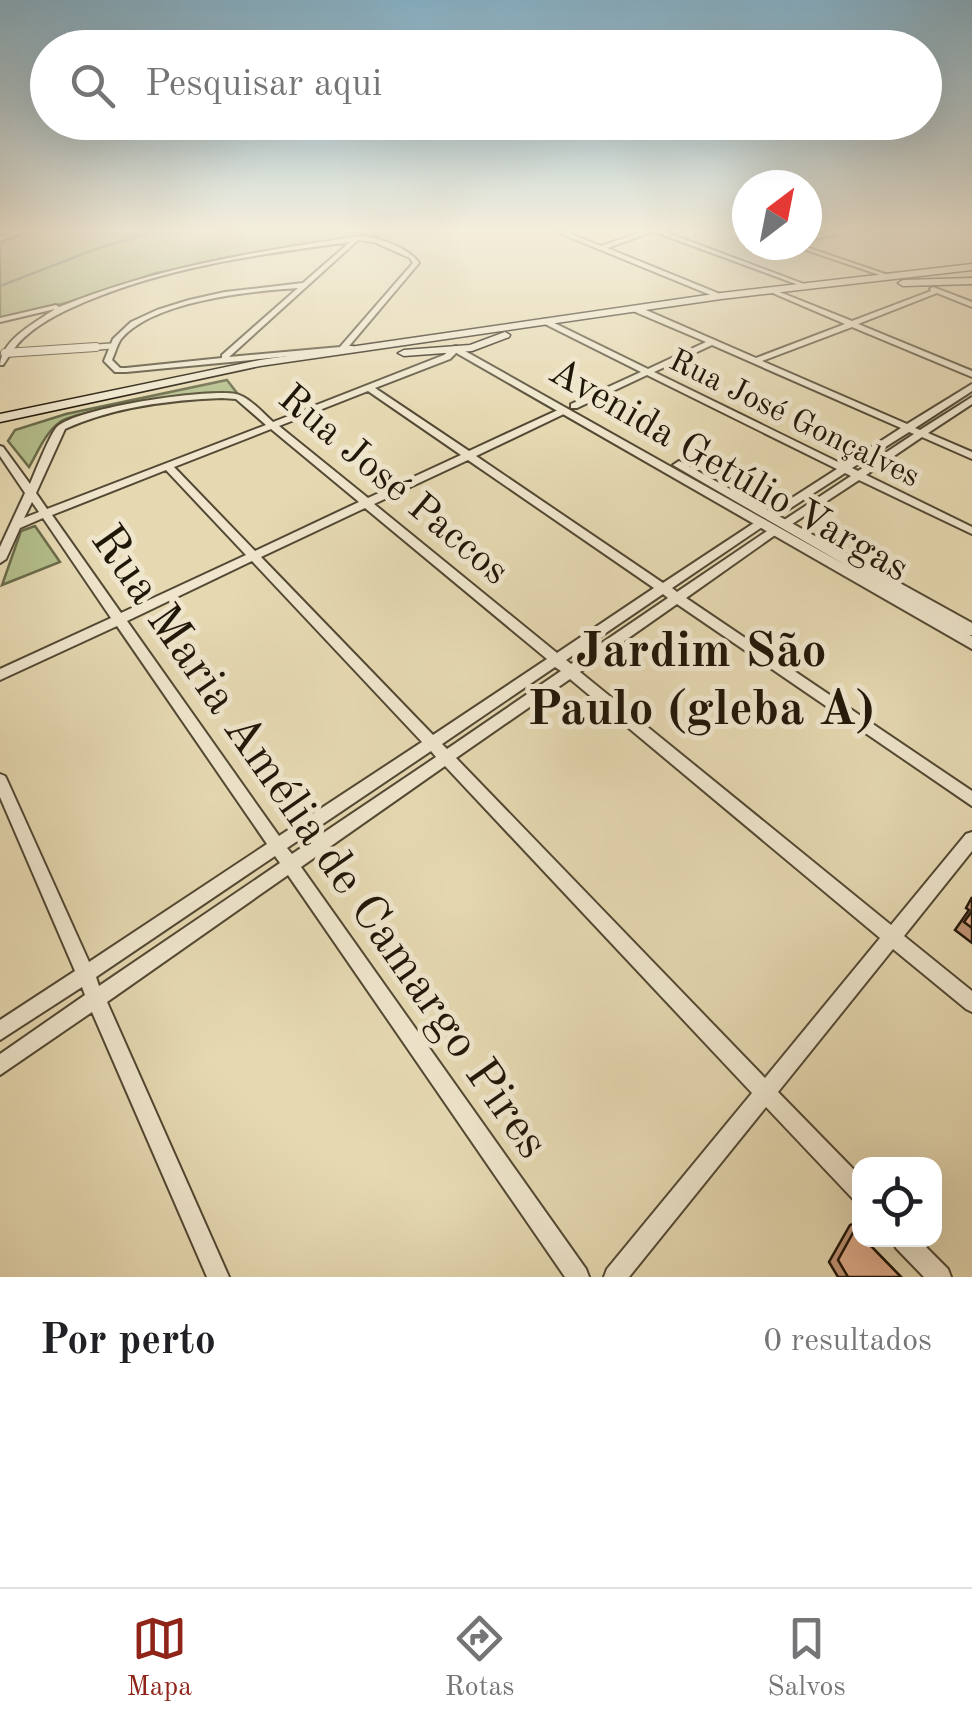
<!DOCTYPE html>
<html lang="pt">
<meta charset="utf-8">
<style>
:root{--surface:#fff;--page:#f6f6f6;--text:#202124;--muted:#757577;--line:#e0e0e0;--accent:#8f2418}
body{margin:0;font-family:"Old Standard TT",serif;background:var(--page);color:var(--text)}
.controls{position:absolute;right:30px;bottom:30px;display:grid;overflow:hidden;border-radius:20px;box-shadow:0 10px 40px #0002}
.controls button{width:90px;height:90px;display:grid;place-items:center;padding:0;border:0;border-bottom:2px solid var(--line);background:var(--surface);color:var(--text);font:50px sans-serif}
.compass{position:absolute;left:732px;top:170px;width:90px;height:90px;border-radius:50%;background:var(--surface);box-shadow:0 10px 40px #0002;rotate:32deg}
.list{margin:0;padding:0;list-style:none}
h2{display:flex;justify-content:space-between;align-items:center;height:130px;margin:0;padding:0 40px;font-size:42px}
h2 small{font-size:32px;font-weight:400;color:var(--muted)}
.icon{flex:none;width:55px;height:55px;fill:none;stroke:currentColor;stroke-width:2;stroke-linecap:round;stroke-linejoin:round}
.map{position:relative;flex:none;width:972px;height:1277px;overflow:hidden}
.search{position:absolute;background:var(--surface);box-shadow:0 10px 40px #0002;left:30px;right:30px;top:30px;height:110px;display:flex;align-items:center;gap:25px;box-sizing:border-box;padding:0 35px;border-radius:55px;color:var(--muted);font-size:38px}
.sheet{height:310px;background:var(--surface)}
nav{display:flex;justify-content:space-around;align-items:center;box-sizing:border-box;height:140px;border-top:2px solid var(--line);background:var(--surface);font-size:28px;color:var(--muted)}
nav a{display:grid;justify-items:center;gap:5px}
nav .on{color:var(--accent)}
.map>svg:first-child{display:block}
</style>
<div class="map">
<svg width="972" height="1277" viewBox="0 0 972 1277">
<rect width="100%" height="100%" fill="#e6d9b2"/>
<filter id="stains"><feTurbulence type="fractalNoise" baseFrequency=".002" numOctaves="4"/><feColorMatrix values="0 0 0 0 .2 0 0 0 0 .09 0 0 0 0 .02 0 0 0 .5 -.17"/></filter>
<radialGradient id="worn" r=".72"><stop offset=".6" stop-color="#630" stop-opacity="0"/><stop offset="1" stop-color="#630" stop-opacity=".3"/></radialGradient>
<g fill="#b4bf8c" stroke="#6a6b4a" stroke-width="2.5">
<polygon points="28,232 370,232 377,236 356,236 156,273 74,301 0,319 0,243"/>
<path d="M227,380L237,393C209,392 79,409 60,422C45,433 38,452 29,467L8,441L15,430L66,414Z"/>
<polygon points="35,526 60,562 2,585 21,531"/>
</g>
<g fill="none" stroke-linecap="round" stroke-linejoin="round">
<polyline stroke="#687969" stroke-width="2.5" points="0,286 101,247 154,232"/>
<g stroke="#524833" stroke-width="8">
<polyline id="pedestrian-far1" points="58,350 111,346"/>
</g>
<g stroke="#524833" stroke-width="10">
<polyline id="pedestrian" points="5,353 96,347"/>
</g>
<g stroke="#524833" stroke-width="4">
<g id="minor">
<polygon points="12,232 22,232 0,241 0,237"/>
<polygon points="557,232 566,232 601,246 642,232 652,232 607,248 725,296 718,298"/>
<polygon points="655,232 665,232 812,287 807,288"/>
<polygon points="830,232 844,232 807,241 807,237"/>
<path d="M362,236C381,239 408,247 419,263L349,346H353V350L126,372H115L104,361L113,339L131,322L157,310L189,300L225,292L303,283L350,242C261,254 170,266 87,301C66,310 44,320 27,335C17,342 10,355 3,365H0C2,339 35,323 55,309L0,322V318L56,305L59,307C157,267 258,251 362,236ZM358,240L374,242L410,258L413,263L340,347L229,357ZM298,288L222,355V358L126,368H120L112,360C115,353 117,345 121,339C153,301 250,291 298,288Z"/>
<polygon points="791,245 800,245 888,275 883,276"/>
<path d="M933,287L972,302V307L937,293L858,324L972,371V377L852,327L762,361L907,424L972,384V391L915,428L920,430L972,397V404L928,433L972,452V459L922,437L866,475L972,527V534L859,480L789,526H781L780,524L781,522L851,476L845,473L775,518H767V514L837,469L647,375L577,408H571V404L641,372L539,321L546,319L648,369L706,342L633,311V307H639L756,358L845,324L768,291V289H772L852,321L931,291L930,289ZM712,345L901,428L844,465L654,372ZM909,432L914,434L858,471L852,468Z"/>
<path d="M453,347L460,349L450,359L375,388L469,451L560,409H566V413L476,456L663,583L757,521H765L766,523L765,525L672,588L677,592L770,529H778L779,531L778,533L686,598L972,791V806L677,604L580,672L891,925L966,834L972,832V851L904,936L972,991V1012L966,1009L893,949L778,1092L860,1176V1202L853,1199L766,1107L629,1277H604L607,1269L752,1093L445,766L301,867L586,1269L589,1277H565L288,875L107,1002L229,1277H207L92,1012L0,1075V1054L85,995L82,987L0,1040V1020L75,971L0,797V774L5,776L7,780L89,962L267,844L117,626L0,680V669L111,618L43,518L20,528L6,559L0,563V547L25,493L0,456V446L3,447L30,484C36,470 48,439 56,428C72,408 210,388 236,394C249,397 263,413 273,422L444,355ZM368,391L461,455L368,498L279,426ZM222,398L236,399L266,425L47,509L36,493L65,429C113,407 169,400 222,398ZM271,429L359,502L255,551L174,467ZM468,460L654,588L557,653L374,504ZM166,470L246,555L121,613L52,515ZM32,502L39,512L24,518ZM365,508L547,659L433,735L261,557ZM252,561L422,742L279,836L127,621ZM663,594L668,598L571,664L566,660ZM555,667L561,671L447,749L442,744ZM570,679L880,938L765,1078L456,758ZM431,751L436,757L292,854L287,848ZM275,856L280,863L99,986L96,977Z"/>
<polygon points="893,1240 919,1240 948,1269 951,1277 924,1277 896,1248"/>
</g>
</g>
<g stroke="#524833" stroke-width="4">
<polygon id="tertiary" points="456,346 849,567 673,465 679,461 683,463 972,623 972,635 969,635 972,636 972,649 453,351 453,347"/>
</g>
<g stroke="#211709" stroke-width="3">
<g id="secondary">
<polygon points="972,264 972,270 721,299 260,366 0,422 0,414 260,360 721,293"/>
<polygon points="972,278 972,284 903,286 898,283 903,280"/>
<polygon points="505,332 510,335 509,337 472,351 404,356 398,353 404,350 470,345"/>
</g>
</g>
<use href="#pedestrian-far1" stroke="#efe6cd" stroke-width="5"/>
<use href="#pedestrian" stroke="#efe6cd" stroke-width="8"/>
<use href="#minor" fill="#efe6cd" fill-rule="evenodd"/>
<use href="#tertiary" fill="#efe6cd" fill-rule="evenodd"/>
<use href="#secondary" fill="#efe6cd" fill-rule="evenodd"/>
</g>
<g fill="#c39678" stroke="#211709" stroke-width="2.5">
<polygon points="972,897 972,943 955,930 969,910 966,908"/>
<polygon points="859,1222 871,1246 901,1277 838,1277 829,1262 850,1225"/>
</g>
<g fill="#e3af8c" stroke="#211709" stroke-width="2.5">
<polygon points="972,911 972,928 964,922"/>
<polygon points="859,1222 860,1240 875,1240 877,1241 871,1246 901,1277 848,1277 838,1260"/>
</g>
<linearGradient id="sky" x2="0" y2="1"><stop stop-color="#87b6cf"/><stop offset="0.56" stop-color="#f4eedc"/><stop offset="1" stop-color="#f4eedc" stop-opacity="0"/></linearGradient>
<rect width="972" height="411" fill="url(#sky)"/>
<g text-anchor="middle" stroke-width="10" stroke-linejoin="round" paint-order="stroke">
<g font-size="32" fill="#211709" stroke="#efe6cd">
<text transform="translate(795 417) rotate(26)" y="11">Rua José Gonçalves</text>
</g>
<g font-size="40" fill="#211709" stroke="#efe6cd">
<text transform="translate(730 468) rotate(30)" y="14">Avenida Getúlio Vargas</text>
<text transform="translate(395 483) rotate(40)" y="14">Rua José Paccos</text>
</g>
<g font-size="48" fill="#211709" stroke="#efe6cd">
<text transform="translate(322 840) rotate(55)" y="17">Rua Maria Amélia de Camargo Pires</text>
</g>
<g font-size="50" font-weight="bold" fill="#211709" stroke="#efe6cd">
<text x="701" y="666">Jardim São<tspan x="701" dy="58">Paulo (gleba A)</tspan></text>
</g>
</g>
<rect width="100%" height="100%" filter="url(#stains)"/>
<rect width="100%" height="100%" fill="url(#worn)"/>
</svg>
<div class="controls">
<button><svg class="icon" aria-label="locate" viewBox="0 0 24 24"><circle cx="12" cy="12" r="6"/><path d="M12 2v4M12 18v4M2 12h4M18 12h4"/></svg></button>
</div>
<svg class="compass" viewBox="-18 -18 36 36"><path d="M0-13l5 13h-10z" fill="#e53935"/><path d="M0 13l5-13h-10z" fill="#757577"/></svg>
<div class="search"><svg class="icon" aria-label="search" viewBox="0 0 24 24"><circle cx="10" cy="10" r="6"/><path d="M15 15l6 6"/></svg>Pesquisar aqui</div>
</div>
<section class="sheet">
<h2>Por perto<small>0 resultados</small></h2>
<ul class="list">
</ul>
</section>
<nav>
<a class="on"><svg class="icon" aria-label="map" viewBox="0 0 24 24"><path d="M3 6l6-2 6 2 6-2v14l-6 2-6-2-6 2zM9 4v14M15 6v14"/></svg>Mapa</a>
<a><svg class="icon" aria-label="directions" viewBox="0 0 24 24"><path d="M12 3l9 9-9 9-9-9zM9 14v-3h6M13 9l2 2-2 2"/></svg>Rotas</a>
<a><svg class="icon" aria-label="saved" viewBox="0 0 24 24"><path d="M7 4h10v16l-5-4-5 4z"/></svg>Salvos</a>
</nav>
